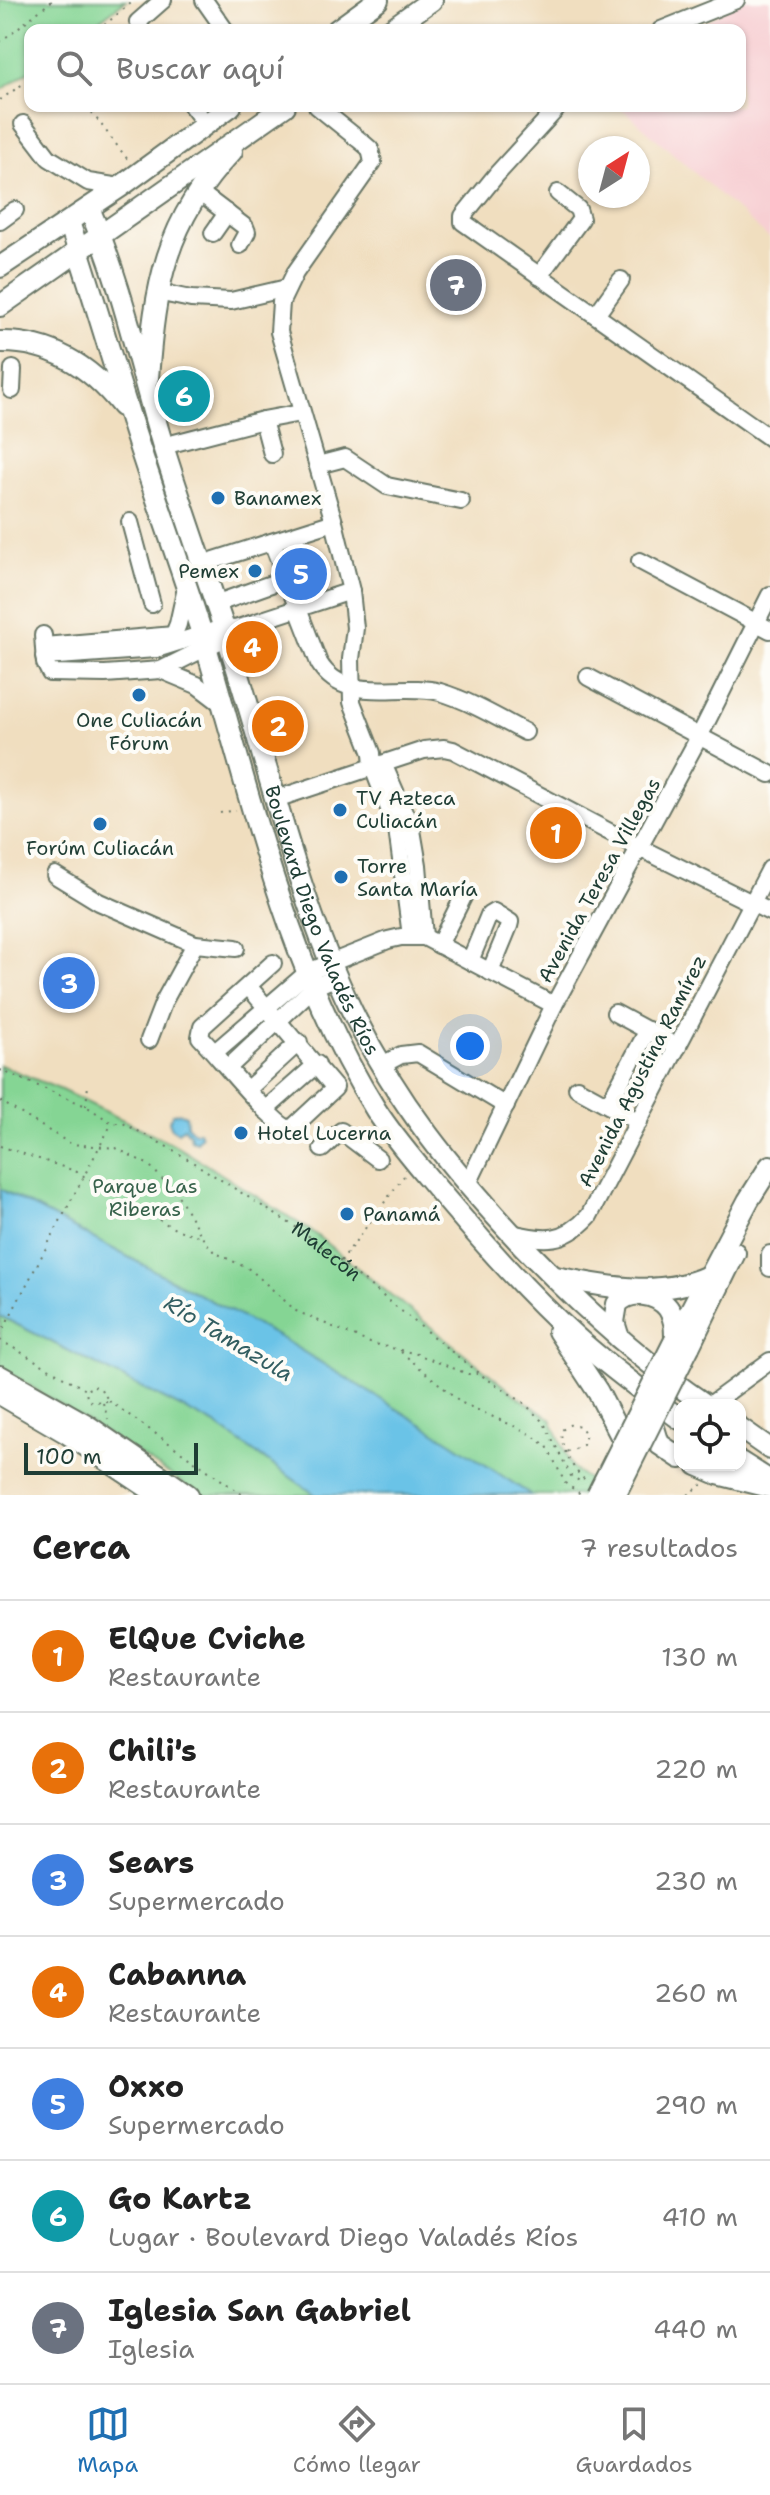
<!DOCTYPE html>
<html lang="es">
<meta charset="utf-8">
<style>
:root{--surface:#fff;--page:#f2f2f2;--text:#222;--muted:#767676;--line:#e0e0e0;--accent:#1f6fb2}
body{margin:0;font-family:"Shantell Sans",sans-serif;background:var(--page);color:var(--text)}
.controls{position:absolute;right:24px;bottom:24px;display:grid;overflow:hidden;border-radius:16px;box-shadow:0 2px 6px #0004}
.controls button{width:72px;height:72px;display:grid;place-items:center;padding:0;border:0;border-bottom:2px solid var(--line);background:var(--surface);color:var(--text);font:40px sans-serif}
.compass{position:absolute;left:578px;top:136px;width:72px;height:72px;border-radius:50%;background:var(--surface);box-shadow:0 2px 6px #0004;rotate:36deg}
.scale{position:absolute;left:24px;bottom:20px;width:174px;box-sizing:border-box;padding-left:8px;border:4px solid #1f3d34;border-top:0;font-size:22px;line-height:28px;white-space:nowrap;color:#1f3d34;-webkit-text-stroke:6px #fdfcf7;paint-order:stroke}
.you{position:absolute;left:470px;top:1046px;width:28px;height:28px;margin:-20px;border:6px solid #fff;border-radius:50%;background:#1a73e8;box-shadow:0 0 0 12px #1a73e833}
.badge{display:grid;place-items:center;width:52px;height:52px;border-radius:50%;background:var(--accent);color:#fff;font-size:26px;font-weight:700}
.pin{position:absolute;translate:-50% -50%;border:4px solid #fff;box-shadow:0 2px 8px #0006}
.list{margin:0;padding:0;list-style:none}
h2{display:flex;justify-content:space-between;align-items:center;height:104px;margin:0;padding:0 32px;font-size:34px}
h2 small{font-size:26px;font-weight:400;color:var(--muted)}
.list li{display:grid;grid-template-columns:52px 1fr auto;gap:24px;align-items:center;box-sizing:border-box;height:112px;padding:0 32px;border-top:2px solid var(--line)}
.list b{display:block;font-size:30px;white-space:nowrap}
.list p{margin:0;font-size:26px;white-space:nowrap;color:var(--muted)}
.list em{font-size:26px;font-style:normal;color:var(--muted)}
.icon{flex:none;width:44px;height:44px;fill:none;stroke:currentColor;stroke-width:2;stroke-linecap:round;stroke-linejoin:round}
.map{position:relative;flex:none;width:770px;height:1495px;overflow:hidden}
.search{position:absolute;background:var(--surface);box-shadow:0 2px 6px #0004;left:24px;right:24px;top:24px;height:88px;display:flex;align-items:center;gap:20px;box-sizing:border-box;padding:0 28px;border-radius:16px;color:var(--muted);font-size:30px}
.sheet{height:888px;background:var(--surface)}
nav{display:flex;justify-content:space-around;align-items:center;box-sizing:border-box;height:112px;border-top:2px solid var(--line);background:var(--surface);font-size:22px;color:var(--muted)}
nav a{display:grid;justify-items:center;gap:4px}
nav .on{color:var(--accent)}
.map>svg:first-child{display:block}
</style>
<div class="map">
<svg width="770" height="1495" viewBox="0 0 770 1495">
<rect width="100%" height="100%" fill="#fdfcf7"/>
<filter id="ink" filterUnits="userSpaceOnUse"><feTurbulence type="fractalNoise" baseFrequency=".0125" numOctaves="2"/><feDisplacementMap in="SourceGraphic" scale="16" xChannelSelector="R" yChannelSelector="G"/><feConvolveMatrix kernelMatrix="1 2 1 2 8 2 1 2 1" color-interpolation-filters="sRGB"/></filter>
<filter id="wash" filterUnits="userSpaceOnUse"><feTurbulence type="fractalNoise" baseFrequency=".006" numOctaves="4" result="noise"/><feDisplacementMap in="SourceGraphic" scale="32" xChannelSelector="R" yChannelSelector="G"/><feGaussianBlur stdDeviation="1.8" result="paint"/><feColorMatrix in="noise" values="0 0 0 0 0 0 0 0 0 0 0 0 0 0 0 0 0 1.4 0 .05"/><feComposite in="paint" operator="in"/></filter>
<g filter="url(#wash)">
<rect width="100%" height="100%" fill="#f0debf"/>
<polygon fill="#f7cfd3" points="740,0 770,0 770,239 619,106 740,106 740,30 694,30"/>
<g fill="#85d594" stroke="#528964" stroke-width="2">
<polygon points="0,0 126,0 86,30 30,30 30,70 0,91"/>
<polygon points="0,1065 59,1089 175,1145 311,1231 517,1396 551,1419 571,1466 578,1473 613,1495 531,1495 451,1442 279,1337 0,1189"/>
<polygon points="0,1316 216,1425 316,1495 198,1495 171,1475 0,1367"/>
</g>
<g fill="#6ac3e7" stroke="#44808e" stroke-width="2">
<polygon points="179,1113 186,1115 187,1125 195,1133 199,1132 201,1136 196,1142 191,1140 190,1134 184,1127 178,1132 172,1129 169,1121 173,1114"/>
<polygon points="0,1189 279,1337 451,1442 531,1495 316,1495 216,1425 0,1316"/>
</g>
</g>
<g filter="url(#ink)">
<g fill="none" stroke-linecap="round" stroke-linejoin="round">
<g stroke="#687565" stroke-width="20">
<g id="minor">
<polyline points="204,0 225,30"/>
<polyline points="141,30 138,22 163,0"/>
<polyline points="661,30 736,0"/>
<polyline points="192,106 206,124"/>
<polyline points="317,106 363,143 370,149 373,162 295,273 281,302 279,332 334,522 351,591 355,628 351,659 352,702 372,753 373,768 397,829 411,936"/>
<polyline points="559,106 497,174 463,216 463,222 770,438"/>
<polyline points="23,124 49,158 88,182 120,187"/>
<polyline points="199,192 245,227 247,232 240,245"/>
<polyline points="0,221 15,210"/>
<polyline points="213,233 227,213"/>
<polyline points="539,276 581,219 578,209 558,193"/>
<polyline points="157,292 191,299 231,301 287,288"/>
<polyline points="596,315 621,280"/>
<polyline points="12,390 13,369"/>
<polyline points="263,420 272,454"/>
<polyline points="163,446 263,420 301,413"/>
<polyline points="318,465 345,458 387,486 461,501"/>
<polyline points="130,522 152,604"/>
<path d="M272,542L319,663C345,706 400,681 440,692C470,701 498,718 525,732"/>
<polyline points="640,561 770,630"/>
<polyline points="202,564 334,522"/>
<polyline points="215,604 285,579"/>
<polyline points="43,635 45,663 50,673 105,674 161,670 227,637 234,630"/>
<polyline points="170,644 178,624 186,588"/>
<polyline points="44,646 174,635"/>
<polyline points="44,657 156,649 223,628 235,629 351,591"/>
<polyline points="161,670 197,685 222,704"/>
<polyline points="588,677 770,774"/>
<polyline points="384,766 412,830 418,865 424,937"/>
<polyline points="276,799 424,750 444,748 453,750 640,848 770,912"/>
<polyline points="55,875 99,902 195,944 236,948"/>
<polyline points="439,945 465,893"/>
<polyline points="470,961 489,915 494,912 510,922 509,926 490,972"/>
<path d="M248,986L335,1088L291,1129C275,1128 216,1053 200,1037L202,1027L273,963"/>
<polyline points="615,1013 678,1047"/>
<polyline points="149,1040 164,1001 195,944"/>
<polyline points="215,1052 308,972 388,940 401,937 424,937 554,1005"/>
<polyline points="382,1065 401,1055 418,1053 506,1106"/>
<polyline points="229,1067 314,987 337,977"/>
<polyline points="577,1088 639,1122"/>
<polyline points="248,1089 299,1042"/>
<polyline points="608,1105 648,1030"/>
<polyline points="265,1110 317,1064"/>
<polyline points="322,1149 341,1131 378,1159"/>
<polyline points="467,1186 554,1005 699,737 770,595"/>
<path d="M511,1233C545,1241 564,1243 589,1216L770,869"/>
<polyline points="770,1254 770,1268"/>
<polyline points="710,1405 770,1361"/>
</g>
</g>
<g stroke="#687565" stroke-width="24">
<g id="major">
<polyline points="337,30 378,0"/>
<polyline points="390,30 432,0"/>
<path id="s2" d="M89,208C122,284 139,367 163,446C183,510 206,574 227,637C268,762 295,893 352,1011C397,1103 454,1172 523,1246C579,1304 639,1360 706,1405"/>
<path d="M69,222C90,285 109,350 129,414C153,493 183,571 207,650C252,803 290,973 376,1110C393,1137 415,1162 435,1186C480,1239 525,1291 577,1338C609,1367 645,1393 680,1419"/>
<polyline points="0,267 120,187 231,106"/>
<polyline points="0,306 285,106"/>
<path d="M0,342C52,341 91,367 122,406"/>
<path d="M148,378C155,287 165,221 232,151"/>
<path d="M555,1277C606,1287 660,1298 708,1276"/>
<polyline points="558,1331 598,1392 624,1442"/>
<path d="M619,1338L614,1322L617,1304C630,1289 656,1293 668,1308C675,1318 675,1328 675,1340"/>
<polyline points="675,1340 748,1201 770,1166"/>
<polyline points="689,1347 735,1253"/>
<polyline points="0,1376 85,1424 188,1495"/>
<polyline points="0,1394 65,1432 159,1495"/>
<polyline points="652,1421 659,1444 680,1458"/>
<polyline points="740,1428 770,1449"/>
<polyline points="740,1462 770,1481"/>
<polyline points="697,1465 718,1474 770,1487"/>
</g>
</g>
<g stroke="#687565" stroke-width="2" stroke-dasharray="2 6" stroke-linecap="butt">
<polyline points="98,30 135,0"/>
<polyline points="0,42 53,0"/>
<polyline points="0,100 30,79"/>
<polyline points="87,106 128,160"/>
<polyline points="220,813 236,810"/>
<path id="s1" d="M0,1070L86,1106L112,1123H123L175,1151L305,1233L478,1373L524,1403L544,1423L571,1476L583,1483"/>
<polyline points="0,1101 71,1144 116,1148 149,1165 180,1198 202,1237 214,1252 251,1270 296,1311 370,1343 417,1354 468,1374 477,1374"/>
<polyline points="86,1106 88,1085"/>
<polyline points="0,1146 75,1171 175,1229 202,1237"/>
<polyline points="341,1261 404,1176"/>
<polyline points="0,1340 86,1390"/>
<polyline points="401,1352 462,1403 527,1432 547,1446 565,1483 582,1495"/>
<polygon points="94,1386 100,1388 109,1401 92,1402 87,1399 86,1390"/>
<polyline points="109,1401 243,1495"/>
<polyline points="103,1403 108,1419"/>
<polyline points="559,1454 575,1449"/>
<polyline points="688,1495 703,1484"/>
</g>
<use href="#minor" stroke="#fff" stroke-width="16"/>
<use href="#major" stroke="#fff" stroke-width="20"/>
<g stroke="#687565" stroke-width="24" stroke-linecap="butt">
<g id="major-bridge">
<polyline points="597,1495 675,1340"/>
<polyline points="615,1495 689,1347"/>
</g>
</g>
<g stroke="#687565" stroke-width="2" stroke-dasharray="2 6" stroke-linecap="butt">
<polyline points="0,1335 112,1123"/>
<path d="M575,1449L583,1445L586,1434L580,1426L571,1424L562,1430C558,1444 574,1473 587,1481"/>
</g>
<use href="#major-bridge" stroke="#fff" stroke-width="20"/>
</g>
</g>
<g fill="#1f6fb2" stroke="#fdfcf7" stroke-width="3">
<circle cx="218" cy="498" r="8"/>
<circle cx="255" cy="571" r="8"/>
<circle cx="139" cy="695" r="8"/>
<circle cx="340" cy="810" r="8"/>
<circle cx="100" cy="824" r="8"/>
<circle cx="341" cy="877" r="8"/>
<circle cx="241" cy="1133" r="8"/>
<circle cx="347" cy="1214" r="8"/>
</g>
<g text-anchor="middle" stroke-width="8" stroke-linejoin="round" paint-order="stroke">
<g font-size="20" fill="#1f3d34" stroke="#fdfcf7" text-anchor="start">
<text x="234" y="505">Banamex</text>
<text x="239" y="578" text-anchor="end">Pemex</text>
<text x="139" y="727" text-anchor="middle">One Culiacán<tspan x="139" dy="23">Fórum</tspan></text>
<text x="356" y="805">TV Azteca<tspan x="356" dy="23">Culiacán</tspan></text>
<text x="100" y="855" text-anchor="middle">Forúm Culiacán</text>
<text x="357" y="873">Torre<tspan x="357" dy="23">Santa María</tspan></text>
<text x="257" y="1140">Hotel Lucerna</text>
<text x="363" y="1221">Panamá</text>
</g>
<g font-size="20" fill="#1f3d34" stroke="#fdfcf7">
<text transform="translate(599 880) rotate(-61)" y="7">Avenida Teresa Villegas</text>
<text dy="7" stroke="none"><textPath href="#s2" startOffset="750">Boulevard Diego Valadés Ríos</textPath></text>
<text transform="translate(642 1071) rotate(-63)" y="7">Avenida Agustina Ramírez</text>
<text dy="7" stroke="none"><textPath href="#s1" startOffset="376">Malecón</textPath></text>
</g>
<g font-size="20" fill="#38634c" stroke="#fdfcf7">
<text x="145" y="1193">Parque Las<tspan x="145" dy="23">Riberas</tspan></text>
</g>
<g font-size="22" font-style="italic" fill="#325e61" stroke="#fdfcf7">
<text transform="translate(229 1338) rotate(31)" y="8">Río Tamazula</text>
</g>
</g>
</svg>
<div class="controls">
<button><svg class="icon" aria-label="locate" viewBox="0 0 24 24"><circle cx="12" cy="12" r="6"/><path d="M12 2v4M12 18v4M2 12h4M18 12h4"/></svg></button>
</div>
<svg class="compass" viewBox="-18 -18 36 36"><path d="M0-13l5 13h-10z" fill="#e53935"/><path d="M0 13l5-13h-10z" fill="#767676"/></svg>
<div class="scale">100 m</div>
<div class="you"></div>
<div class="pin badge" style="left:556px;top:833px;background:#e8710a">1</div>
<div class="pin badge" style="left:278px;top:726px;background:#e8710a">2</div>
<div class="pin badge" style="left:69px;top:983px;background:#3f7fe0">3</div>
<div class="pin badge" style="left:252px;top:647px;background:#e8710a">4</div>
<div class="pin badge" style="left:301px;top:574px;background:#3f7fe0">5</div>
<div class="pin badge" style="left:184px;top:396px;background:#0f9aa8">6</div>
<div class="pin badge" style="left:456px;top:285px;background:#6b7280">7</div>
<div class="search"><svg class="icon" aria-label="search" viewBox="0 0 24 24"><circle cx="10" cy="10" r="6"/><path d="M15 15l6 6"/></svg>Buscar aquí</div>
</div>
<section class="sheet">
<h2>Cerca<small>7 resultados</small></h2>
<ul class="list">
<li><span class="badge" style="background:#e8710a">1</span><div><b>ElQue Cviche</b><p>Restaurante</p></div><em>130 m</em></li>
<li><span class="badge" style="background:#e8710a">2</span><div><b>Chili's</b><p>Restaurante</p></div><em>220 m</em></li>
<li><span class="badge" style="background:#3f7fe0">3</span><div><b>Sears</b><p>Supermercado</p></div><em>230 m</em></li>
<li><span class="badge" style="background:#e8710a">4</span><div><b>Cabanna</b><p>Restaurante</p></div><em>260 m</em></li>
<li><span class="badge" style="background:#3f7fe0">5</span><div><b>Oxxo</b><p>Supermercado</p></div><em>290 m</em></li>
<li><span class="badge" style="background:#0f9aa8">6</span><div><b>Go Kartz</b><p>Lugar · Boulevard Diego Valadés Ríos</p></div><em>410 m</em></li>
<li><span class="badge" style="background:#6b7280">7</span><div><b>Iglesia San Gabriel</b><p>Iglesia</p></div><em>440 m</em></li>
</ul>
</section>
<nav>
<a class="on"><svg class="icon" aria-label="map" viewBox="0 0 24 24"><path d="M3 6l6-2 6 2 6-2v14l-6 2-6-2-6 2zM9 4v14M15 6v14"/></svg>Mapa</a>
<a><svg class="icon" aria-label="directions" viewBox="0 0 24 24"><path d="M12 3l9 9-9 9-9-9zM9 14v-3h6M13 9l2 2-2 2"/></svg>Cómo llegar</a>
<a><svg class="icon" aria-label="saved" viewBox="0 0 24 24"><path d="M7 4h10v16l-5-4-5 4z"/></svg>Guardados</a>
</nav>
